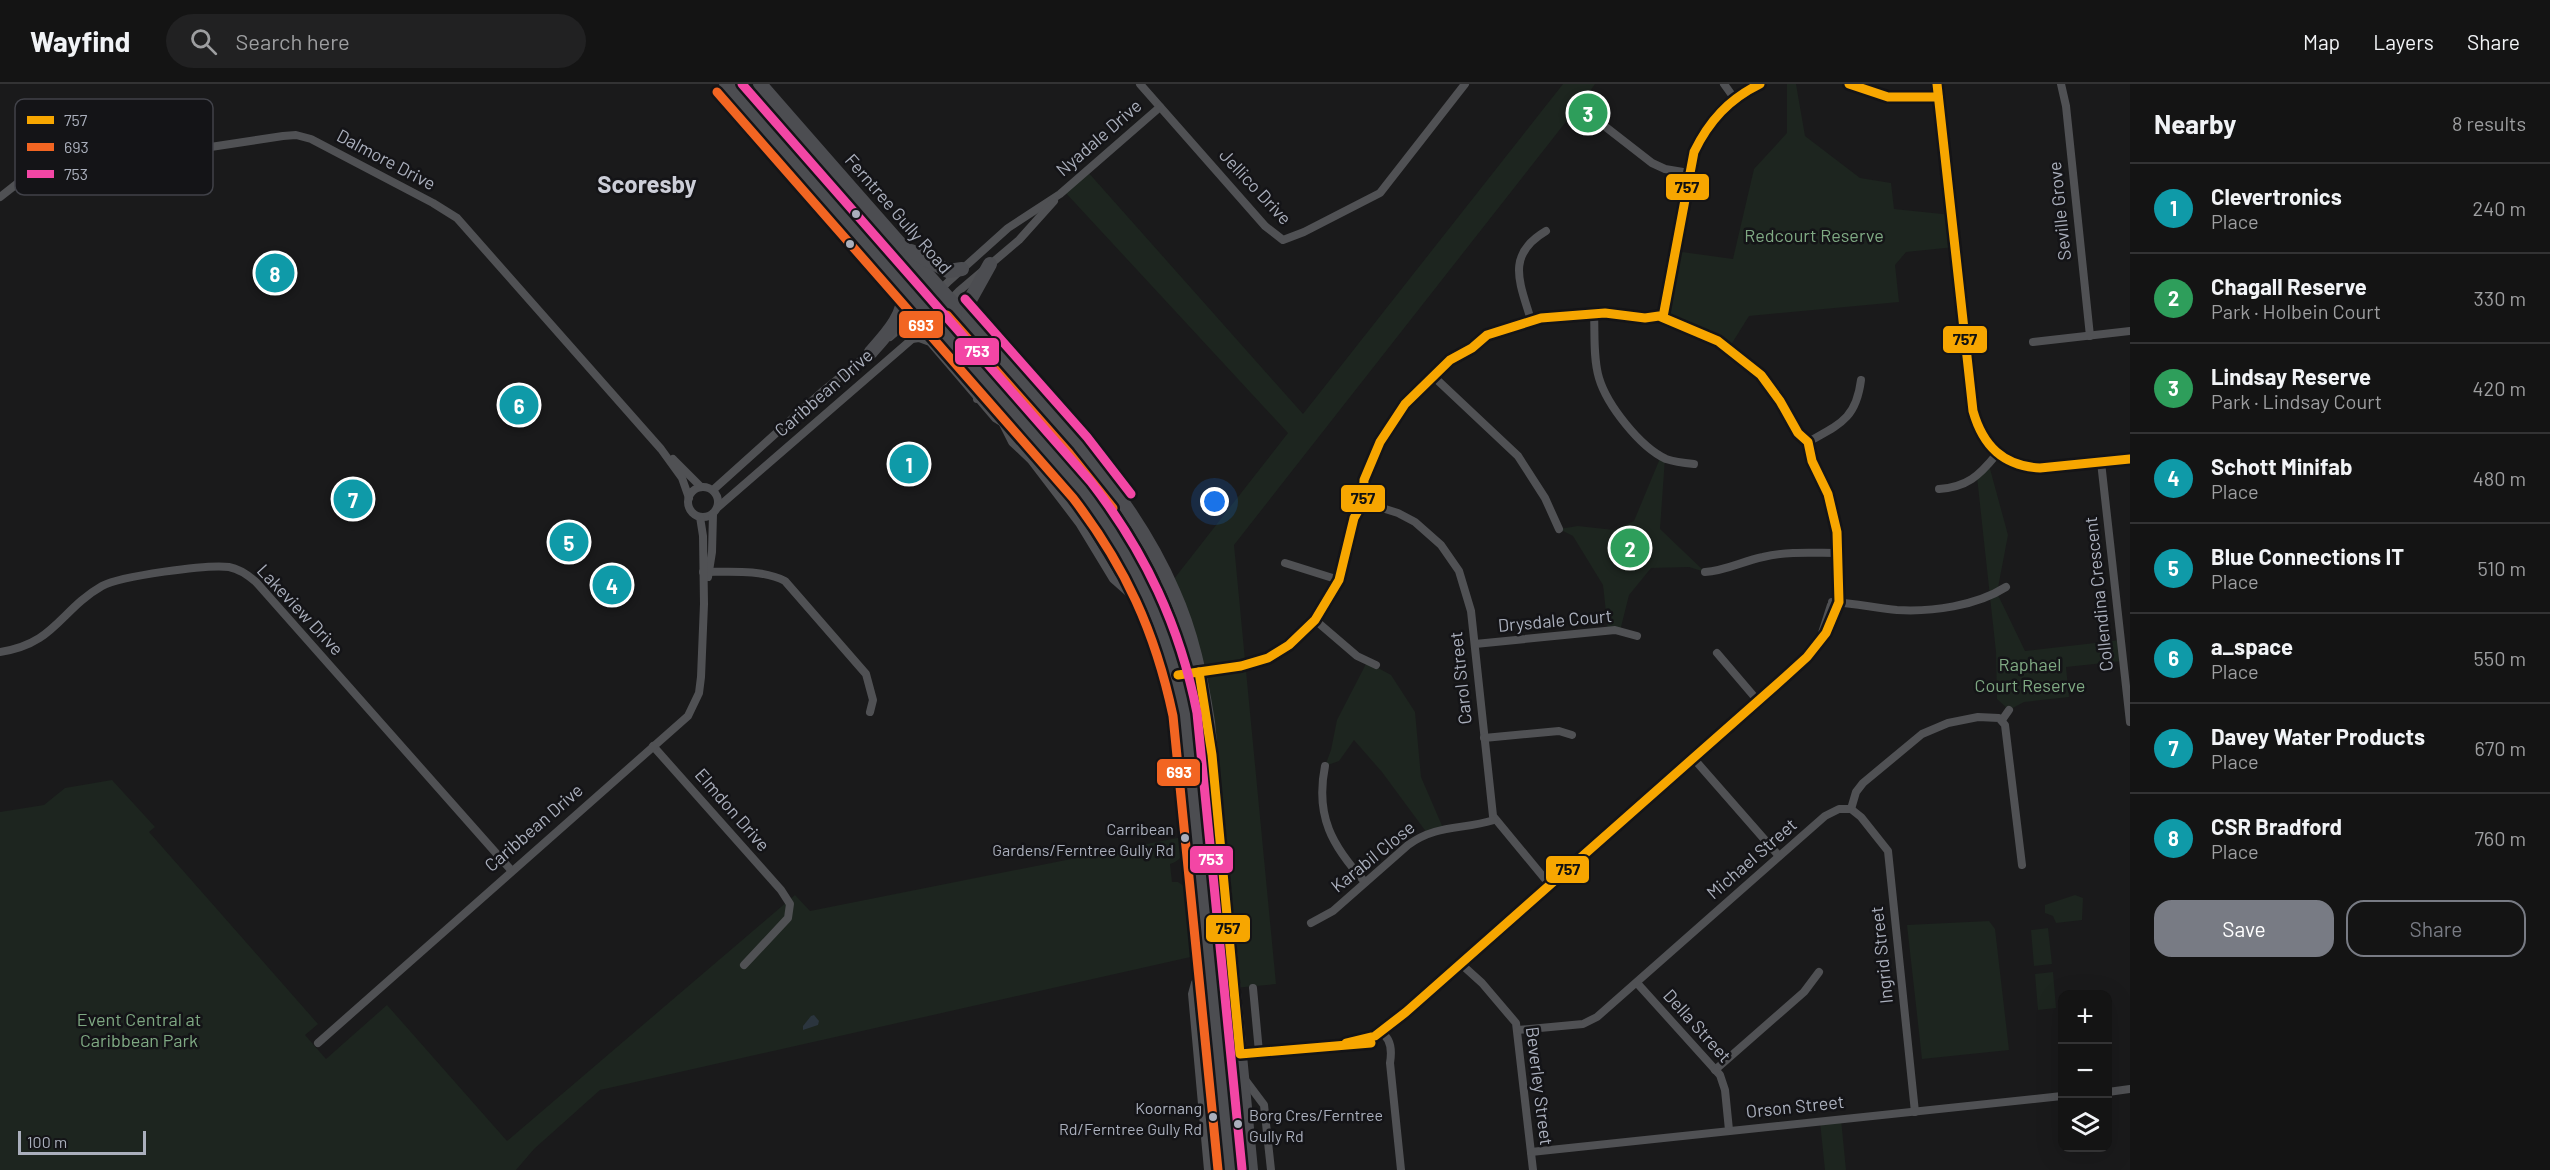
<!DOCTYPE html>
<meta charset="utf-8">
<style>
:root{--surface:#141414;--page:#212122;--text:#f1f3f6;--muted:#9d9ea0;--line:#333334;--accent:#787b84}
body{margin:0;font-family:Barlow,sans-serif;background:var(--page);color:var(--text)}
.controls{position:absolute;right:18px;bottom:18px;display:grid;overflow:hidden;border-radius:12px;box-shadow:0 6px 24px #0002}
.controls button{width:54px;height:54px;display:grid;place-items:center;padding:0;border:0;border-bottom:2px solid var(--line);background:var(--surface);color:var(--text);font:30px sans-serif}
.scale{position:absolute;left:18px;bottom:15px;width:128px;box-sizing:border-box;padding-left:6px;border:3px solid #aaafbc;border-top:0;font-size:16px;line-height:21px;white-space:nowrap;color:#aaafbc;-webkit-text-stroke:4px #141417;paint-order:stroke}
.you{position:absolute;left:1215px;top:418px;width:21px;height:21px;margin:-15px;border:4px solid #fff;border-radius:50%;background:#1a73e8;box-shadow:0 0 0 9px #1a73e833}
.badge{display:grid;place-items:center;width:39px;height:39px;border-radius:50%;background:var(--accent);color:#fff;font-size:20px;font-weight:700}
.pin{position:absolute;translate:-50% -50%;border:3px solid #fff;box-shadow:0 2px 6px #0006}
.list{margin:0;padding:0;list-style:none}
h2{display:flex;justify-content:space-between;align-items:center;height:78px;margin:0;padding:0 24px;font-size:26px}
h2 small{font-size:20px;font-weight:400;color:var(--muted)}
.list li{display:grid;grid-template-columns:39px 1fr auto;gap:18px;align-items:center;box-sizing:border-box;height:90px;padding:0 24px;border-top:2px solid var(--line)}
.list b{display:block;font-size:22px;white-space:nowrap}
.list p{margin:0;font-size:20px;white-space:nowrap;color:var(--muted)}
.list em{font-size:20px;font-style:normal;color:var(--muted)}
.actions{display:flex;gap:12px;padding:18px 24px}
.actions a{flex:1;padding:14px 0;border:2px solid var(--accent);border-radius:18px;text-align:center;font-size:21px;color:var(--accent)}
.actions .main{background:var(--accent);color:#fff}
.icon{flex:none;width:33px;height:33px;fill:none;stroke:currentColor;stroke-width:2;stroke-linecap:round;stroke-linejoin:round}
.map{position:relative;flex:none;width:2130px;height:1086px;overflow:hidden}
header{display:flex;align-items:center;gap:36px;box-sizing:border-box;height:84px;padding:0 30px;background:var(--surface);border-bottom:2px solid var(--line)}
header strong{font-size:28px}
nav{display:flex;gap:33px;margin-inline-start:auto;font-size:21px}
.search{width:420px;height:54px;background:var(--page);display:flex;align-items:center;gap:15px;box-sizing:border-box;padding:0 21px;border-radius:33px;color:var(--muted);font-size:22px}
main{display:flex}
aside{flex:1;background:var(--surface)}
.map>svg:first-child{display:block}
</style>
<header>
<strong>Wayfind</strong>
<div class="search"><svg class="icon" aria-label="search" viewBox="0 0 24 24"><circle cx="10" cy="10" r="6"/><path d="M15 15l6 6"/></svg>Search here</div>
<nav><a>Map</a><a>Layers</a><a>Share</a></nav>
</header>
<main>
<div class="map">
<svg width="2130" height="1086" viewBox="0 0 2130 1086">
<rect width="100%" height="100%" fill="#1a1a1b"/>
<g fill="#1d251f">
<polygon points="1563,0 1595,0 1585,14 1602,28 1607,44 1591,43 1572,30 1234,461 1276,900 1234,904 1208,638 1170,500 1288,349 1064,107 1087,87 1303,330"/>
<polygon points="1787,0 1796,0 1805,52 1860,94 1891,99 1894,125 1952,131 1955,163 1906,168 1895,181 1899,218 1749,232 1729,264 1667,234 1675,167 1733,175 1754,85 1787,49"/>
<polygon points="1661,372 1665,374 1660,445 1705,488 1689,483 1651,484 1629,511 1620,547 1608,547 1603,501 1573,452 1559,445 1578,442 1614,446 1634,437"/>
<polygon points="1989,381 2008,451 1997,509 2025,567 2121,556 2123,577 2066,583 2069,613 2024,618 2009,626 1997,615 1996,568 1977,393"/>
<polygon points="1367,578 1391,591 1415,628 1421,693 1443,744 1427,749 1382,688 1354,656 1339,677 1325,682 1331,666 1337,636"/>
<path d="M112,696L155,743L149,748L318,940L305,951L326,975L387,921L507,1057L795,811L810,827L1182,753C1184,768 1184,775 1170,780L1172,798H1178L1187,804L1195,872L600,1006L534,1065L516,1086H0V728L44,721L65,704Z"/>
<polygon points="2075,811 2083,814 2082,836 2056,839 2053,832 2045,829 2045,821"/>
<polygon points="1989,837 1995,845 2009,966 1922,975 1907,841"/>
<polygon points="2048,844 2052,880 2034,882 2031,846"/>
<polygon points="2053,888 2056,924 2038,926 2035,890"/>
<polygon points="1841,1035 1846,1086 1825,1086 1820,1038"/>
</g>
<polygon fill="#2b353e" points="814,931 819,937 818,941 803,946 803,942 811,932"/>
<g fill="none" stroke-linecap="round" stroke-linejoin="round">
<g stroke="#505154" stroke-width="8">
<polyline points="1140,0 1265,142 1283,156 1304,148 1380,109 1465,0"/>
<polyline points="1724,0 1734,14"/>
<polyline points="1849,0 1888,13 1938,13"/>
<path d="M1937,0L1973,327C1980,361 2003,385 2040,384L2130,375"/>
<polyline points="2061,0 2066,22 2090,252"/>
<polyline points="1607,44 1652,79 1665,85 1689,89"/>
<polyline points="0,113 23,95 52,87 283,52 296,51 311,55 433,119 457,134 661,365 682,394 689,414"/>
<path d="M1594,229C1595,250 1593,274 1599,294C1607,321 1640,363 1666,375C1675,378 1684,379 1694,380"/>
<path d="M1663,233L1694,68C1708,37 1728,13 1760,0"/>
<path d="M1531,236C1520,199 1505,171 1546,147"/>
<polyline points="890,253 911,235 949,197 1008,144 1060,110 1160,23"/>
<polyline points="912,255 919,254 930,258 995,334 1035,359"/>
<polyline points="2033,258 2130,247"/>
<polyline points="975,286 977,315"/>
<polyline points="1433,292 1518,372 1545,414 1559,445"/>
<polyline points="1003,340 1012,358 1031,376 1079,439 1113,495 1130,510 1153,518 1167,494"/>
<path d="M1808,358C1840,340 1856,335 1861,296"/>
<polyline points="673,375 701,403"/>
<polyline points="2101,378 2130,638"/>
<circle cx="703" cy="418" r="15"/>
<path d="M1939,405C1967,403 1979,392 1996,371"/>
<polyline points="713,406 823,307 873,266"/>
<polyline points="1363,418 1398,429 1415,438 1441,461 1459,487 1471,527 1493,732 1550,801"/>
<polyline points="717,424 911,256 959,207 1019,156 1054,117"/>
<polyline points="1285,479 1339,496"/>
<path d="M703,488C729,488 762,485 785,497L866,590L873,616L870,628"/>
<path d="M1705,488C1725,487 1743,477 1763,473C1788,467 1813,469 1838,469"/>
<polyline points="708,493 712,468 713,430"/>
<path d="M1832,518C1854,519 1876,524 1897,526C1932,528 1976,522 2006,503"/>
<polyline points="1315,536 1357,572 1376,581"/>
<polyline points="1822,549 1831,521"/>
<polyline points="1475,560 1615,546 1637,552"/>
<path d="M0,568C55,560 60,526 102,502C120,492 208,480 229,483C240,485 248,491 256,498L511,786"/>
<polyline points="1717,569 1758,617"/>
<polyline points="1178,591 1241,582 1268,574 1289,561 1315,536 1339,496 1354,434 1363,418 1364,396 1380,358 1405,320 1450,276 1472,264 1487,251 1541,234 1605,229 1645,234 1659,232 1667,234 1718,257 1738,271 1761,291 1780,317 1798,349 1808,358 1812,377 1828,410 1837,448 1839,518 1826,549 1807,573 1785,593 1406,928 1375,952 1346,959"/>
<polyline points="2002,636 2009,626"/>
<polyline points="1484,654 1559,647 1572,651"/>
<polyline points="653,662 781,806 790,820 788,834 744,881"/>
<polyline points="1694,675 1779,772"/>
<path d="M1325,682C1315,732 1332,762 1365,798"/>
<polyline points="1851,725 1861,733 1888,767 1915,1028"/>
<path d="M1311,839L1333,827L1408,761C1437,740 1462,746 1494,736"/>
<polyline points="1461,880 1482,899 1516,939 1533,1086"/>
<polyline points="1637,899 1720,991 1725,1006 1729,1046"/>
<polyline points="1253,904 1259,968"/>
<polyline points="1518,946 1583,940 1597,933 1825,732 1839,725 1851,725 1856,708 1863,699 1922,650 1948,639 1978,633 1999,634 2005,641 2022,781"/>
<path d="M1380,948C1392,954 1392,967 1390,979L1401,1086"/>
<polyline points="318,959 688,632 699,609 701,593 704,520 703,452 700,433"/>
<polyline points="1240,970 1349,959"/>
<polyline points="1715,986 1804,908 1819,888"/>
<polyline points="1243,993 1264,1021 1271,1086"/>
<polyline points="2108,1008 2130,1005"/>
<polyline points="1207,1061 1228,1086"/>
<polyline points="1531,1068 2062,1012"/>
<polyline points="1208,1086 1192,910 1195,899 1211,882"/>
</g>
<g stroke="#4c4d51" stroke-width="14">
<path d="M726,0L1082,406C1137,475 1169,543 1185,630L1230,1086"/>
<path d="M760,0C828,78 897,157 966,234C1040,317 1129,404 1173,507C1192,549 1201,593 1208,638L1251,1086"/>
<polyline points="911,167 948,187 962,185"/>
<polyline points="968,236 970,216 990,180"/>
<path d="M871,268C889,248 905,231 905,203"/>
</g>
<g stroke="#141417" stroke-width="14">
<g id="bus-1">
<polyline points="1849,0 1888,13 1938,13"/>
<path d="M1937,0L1973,327C1983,362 2003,382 2040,384L2130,375"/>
<path d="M1663,233L1694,68C1709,37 1729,15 1760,0"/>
<polyline points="1199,588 1212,671 1240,970 1371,959"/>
<polyline points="1178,591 1241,582 1268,574 1289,561 1315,536 1339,496 1354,434 1363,418 1364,396 1380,358 1405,320 1450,276 1472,264 1487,251 1541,234 1605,229 1645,234 1659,232 1718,257 1761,291 1780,317 1798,349 1808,358 1812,377 1828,410 1837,448 1839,518 1826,549 1807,573 1785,593 1406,928 1375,952 1346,959"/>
</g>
</g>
<g stroke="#141417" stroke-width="14">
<g id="bus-2">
<path d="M717,8L1073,414C1125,482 1155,547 1173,632L1218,1086"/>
<polyline points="947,231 1069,369 1113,424"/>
</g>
</g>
<g stroke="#141417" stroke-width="14">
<g id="bus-3">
<path d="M742,0L1091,398C1145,468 1180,542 1197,629L1242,1085"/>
<polyline points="965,215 1087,353 1131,410"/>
</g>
</g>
<use href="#bus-1" stroke="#f7a600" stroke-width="9"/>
<use href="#bus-2" stroke="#f26522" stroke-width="9"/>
<use href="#bus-3" stroke="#f346a5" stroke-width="9"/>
</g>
<g fill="#aaafbc" stroke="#141417" stroke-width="2">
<circle cx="856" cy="130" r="5"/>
<circle cx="850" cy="160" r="5"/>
<circle cx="1185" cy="754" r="5"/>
<circle cx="1213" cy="1033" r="5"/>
<circle cx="1238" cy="1040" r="5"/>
</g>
<g text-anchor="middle" stroke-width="5" stroke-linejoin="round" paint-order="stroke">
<g font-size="16" fill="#aaafbc" stroke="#141417" text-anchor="end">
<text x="1174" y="751">Carribean<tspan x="1174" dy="21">Gardens/Ferntree Gully Rd</tspan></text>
<text x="1202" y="1030">Koornang<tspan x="1202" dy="21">Rd/Ferntree Gully Rd</tspan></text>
<text x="1249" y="1037" text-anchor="start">Borg Cres/Ferntree<tspan x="1249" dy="21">Gully Rd</tspan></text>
</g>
<g font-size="18" fill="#aaafbc" stroke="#141417">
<text transform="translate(1099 54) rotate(-41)" y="6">Nyadale Drive</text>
<text transform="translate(386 76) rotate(28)" y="6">Dalmore Drive</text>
<text transform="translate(1255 103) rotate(47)" y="6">Jellico Drive</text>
<text transform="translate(2060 127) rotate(-96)" y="6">Seville Grove</text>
<text transform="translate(898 130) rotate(49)" y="6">Ferntree Gully Road</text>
<text transform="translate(824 309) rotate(-41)" y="6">Caribbean Drive</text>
<text transform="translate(2099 510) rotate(-96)" y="6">Collendina Crescent</text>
<text transform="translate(300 526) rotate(47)" y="6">Lakeview Drive</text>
<text transform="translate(1555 537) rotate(-5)" y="6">Drysdale Court</text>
<text transform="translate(1461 594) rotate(-96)" y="6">Carol Street</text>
<text transform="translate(732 726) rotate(49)" y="6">Elmdon Drive</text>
<text transform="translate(534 744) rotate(-41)" y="6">Caribbean Drive</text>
<text transform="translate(1373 773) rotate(-39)" y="6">Karabil Close</text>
<text transform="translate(1752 775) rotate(-41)" y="6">Michael Street</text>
<text transform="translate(1882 871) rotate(-96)" y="6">Ingrid Street</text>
<text transform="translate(1697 942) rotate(48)" y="6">Della Street</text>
<text transform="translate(1539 1002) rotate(83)" y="6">Beverley Street</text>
<text transform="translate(1795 1023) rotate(-6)" y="6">Orson Street</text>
</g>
<g font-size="18" fill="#7fa983" stroke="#141417">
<text x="1814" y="158">Redcourt Reserve</text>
<text x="2030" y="587">Raphael<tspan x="2030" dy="21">Court Reserve</tspan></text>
<text x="139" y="942">Event Central at<tspan x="139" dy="21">Caribbean Park</tspan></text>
</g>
<g font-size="24" font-weight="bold" fill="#ccced8" stroke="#141417">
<text x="647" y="109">Scoresby</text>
</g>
</g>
<rect x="15" y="15" width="198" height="96" rx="9" fill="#141417" stroke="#414249" stroke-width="1.5"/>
<rect x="27" y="32" width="27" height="8" fill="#f7a600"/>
<rect x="27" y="59" width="27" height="8" fill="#f26522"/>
<rect x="27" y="86" width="27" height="8" fill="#f346a5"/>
<g font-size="16" fill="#aaafbc">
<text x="64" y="42">757</text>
<text x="64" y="69">693</text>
<text x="64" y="96">753</text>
</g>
<g stroke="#141417" stroke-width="2">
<rect x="1665" y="89" width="45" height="28" rx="6" fill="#f7a600"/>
<rect x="898" y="226" width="46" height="29" rx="6" fill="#f26522"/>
<rect x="1942" y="241" width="46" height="29" rx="6" fill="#f7a600"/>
<rect x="954" y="253" width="46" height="29" rx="6" fill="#f346a5"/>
<rect x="1340" y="400" width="46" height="29" rx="6" fill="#f7a600"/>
<rect x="1156" y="674" width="45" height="29" rx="6" fill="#f26522"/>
<rect x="1189" y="761" width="45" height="29" rx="6" fill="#f346a5"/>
<rect x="1545" y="771" width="45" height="29" rx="6" fill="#f7a600"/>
<rect x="1205" y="830" width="46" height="29" rx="6" fill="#f7a600"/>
</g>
<g font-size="16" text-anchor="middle" font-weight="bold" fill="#fff">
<text x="921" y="247">693</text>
<text x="977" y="273">753</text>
<text x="1179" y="694">693</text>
<text x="1211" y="781">753</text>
</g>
<g font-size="16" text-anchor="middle" font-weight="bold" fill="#111">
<text x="1687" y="109">757</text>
<text x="1965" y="261">757</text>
<text x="1363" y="420">757</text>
<text x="1568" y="791">757</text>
<text x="1228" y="850">757</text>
</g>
</svg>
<div class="controls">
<button>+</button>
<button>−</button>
<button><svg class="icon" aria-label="layers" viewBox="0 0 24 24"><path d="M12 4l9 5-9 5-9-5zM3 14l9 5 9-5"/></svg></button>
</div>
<div class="scale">100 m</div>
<div class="you"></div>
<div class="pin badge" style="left:909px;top:380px;background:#0f9aa8">1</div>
<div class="pin badge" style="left:1630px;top:464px;background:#2e9e5b">2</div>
<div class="pin badge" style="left:1588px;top:29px;background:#2e9e5b">3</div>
<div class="pin badge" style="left:612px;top:501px;background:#0f9aa8">4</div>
<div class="pin badge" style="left:569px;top:458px;background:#0f9aa8">5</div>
<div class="pin badge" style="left:519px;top:321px;background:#0f9aa8">6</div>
<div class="pin badge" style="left:353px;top:415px;background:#0f9aa8">7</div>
<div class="pin badge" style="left:275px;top:189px;background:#0f9aa8">8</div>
</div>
<aside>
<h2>Nearby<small>8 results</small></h2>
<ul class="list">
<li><span class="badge" style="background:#0f9aa8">1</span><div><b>Clevertronics</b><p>Place</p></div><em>240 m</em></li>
<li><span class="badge" style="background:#2e9e5b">2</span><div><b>Chagall Reserve</b><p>Park · Holbein Court</p></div><em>330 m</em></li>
<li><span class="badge" style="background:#2e9e5b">3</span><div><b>Lindsay Reserve</b><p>Park · Lindsay Court</p></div><em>420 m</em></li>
<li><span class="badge" style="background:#0f9aa8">4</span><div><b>Schott Minifab</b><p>Place</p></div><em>480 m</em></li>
<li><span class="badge" style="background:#0f9aa8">5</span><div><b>Blue Connections IT</b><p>Place</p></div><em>510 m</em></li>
<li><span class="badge" style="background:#0f9aa8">6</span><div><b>a_space</b><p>Place</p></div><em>550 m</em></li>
<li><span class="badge" style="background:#0f9aa8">7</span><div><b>Davey Water Products</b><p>Place</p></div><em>670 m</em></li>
<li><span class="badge" style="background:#0f9aa8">8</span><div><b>CSR Bradford</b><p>Place</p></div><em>760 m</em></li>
</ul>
<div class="actions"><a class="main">Save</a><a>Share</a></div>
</aside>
</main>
